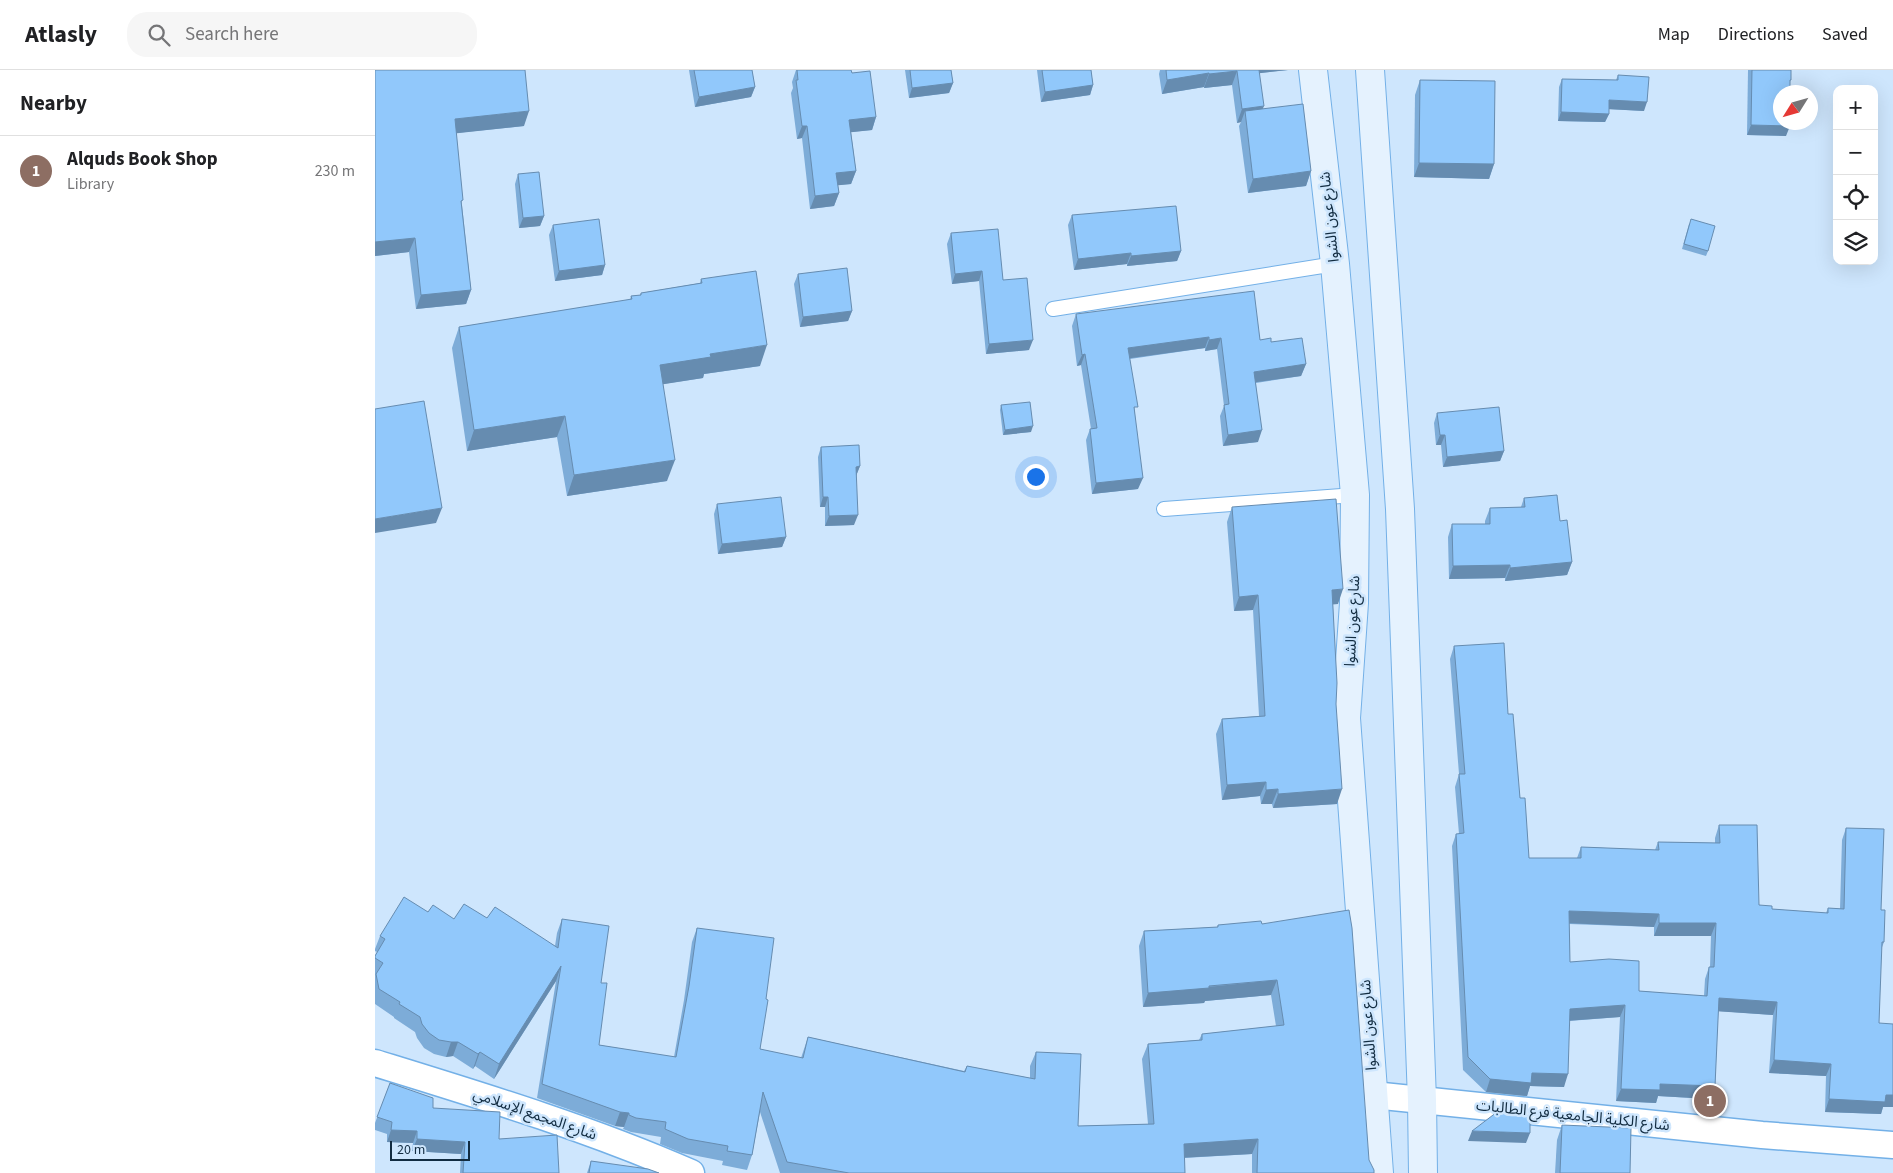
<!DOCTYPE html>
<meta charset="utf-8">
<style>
:root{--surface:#fff;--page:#f6f6f6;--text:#202124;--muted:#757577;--line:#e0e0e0;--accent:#a66e2c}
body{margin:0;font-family:"Source Sans 3","Noto Sans Arabic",sans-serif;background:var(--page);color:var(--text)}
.controls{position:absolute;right:15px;top:15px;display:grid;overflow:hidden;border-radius:10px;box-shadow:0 5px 20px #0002}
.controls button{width:45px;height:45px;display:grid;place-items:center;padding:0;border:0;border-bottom:1px solid var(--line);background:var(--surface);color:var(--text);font:25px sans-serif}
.compass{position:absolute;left:1398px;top:15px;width:45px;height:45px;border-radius:50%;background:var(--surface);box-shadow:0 5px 20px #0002;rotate:233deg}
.scale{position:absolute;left:15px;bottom:12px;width:80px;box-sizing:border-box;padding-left:5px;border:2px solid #122c41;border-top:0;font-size:14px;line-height:18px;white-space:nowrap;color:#122c41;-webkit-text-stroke:4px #cee6fd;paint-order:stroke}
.you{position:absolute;left:660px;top:406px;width:18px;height:18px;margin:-12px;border:4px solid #fff;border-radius:50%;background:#1a73e8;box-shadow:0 0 0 8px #1a73e833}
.badge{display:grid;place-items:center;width:32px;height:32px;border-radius:50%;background:var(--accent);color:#fff;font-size:16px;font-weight:700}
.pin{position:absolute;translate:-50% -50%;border:2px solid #fff;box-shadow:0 1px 5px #0006}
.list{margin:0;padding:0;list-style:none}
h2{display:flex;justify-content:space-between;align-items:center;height:65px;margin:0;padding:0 20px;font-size:21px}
h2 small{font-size:16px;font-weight:400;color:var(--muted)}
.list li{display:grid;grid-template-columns:32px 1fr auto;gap:15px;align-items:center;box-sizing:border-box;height:70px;padding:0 20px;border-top:1px solid var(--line)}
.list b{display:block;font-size:19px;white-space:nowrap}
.list p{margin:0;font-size:16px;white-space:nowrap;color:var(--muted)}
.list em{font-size:16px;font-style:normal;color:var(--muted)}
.icon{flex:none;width:28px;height:28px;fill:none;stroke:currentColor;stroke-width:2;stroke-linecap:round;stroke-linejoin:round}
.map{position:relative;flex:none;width:1518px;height:1103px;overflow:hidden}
header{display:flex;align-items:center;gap:30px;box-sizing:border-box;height:70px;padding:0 25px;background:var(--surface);border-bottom:1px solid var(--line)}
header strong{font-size:24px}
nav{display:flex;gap:28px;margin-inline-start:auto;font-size:18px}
.search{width:350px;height:45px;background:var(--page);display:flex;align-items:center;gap:12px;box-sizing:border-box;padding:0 18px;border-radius:20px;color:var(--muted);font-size:19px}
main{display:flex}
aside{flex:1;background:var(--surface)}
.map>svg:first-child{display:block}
</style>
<header>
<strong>Atlasly</strong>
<div class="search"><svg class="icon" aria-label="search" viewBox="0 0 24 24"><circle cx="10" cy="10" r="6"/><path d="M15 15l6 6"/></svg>Search here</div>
<nav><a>Map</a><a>Directions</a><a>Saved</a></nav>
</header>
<main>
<aside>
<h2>Nearby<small></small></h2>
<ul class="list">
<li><span class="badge" style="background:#8d6e63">1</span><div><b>Alquds Book Shop</b><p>Library</p></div><em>230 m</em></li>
</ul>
</aside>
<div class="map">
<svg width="1518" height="1103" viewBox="0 0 1518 1103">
<rect width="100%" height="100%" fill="#cee6fd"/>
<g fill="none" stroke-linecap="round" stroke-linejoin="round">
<g stroke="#73b0e7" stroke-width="16">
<g id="service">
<polyline points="678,239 960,194"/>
<polyline points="789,439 980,425"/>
</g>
</g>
<g stroke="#73b0e7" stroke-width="29">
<g id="minor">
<path d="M0,993C107,1026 213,1058 316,1103"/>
<polyline points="998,1025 1387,1065 1518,1075"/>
</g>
</g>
<g stroke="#73b0e7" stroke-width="30">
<g id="secondary">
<polyline points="938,0 960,194 980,425 979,533 971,648 1004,1103"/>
<polyline points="995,0 1025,439 1047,1030 1048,1103"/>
</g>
</g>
<use href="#service" stroke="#fff" stroke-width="14"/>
<use href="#minor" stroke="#fff" stroke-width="26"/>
<use href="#secondary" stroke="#e5f2fe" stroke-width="28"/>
</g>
<g fill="#7dacd8" fill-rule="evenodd">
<polygon points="0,0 149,56 81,63 87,135 96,220 91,234 41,239 34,182 0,186"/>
<polygon points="314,0 377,0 380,17 376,27 320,37"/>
<polygon points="421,0 476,0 477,3 501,47 497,60 476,62 481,101 476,114 463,115 464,123 459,136 435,139 427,68 422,69 416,23 418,18 417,12"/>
<polygon points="530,0 576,0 578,13 574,23 534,28"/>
<polygon points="662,0 716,0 718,15 715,25 666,32"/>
<polygon points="785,0 913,0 884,3 887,39 936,101 931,116 873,123 864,56 866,52 862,53 857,15 829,18 829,17 787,24 784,4"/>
<polygon points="1373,0 1416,0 1411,66 1372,65"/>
<polygon points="1243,5 1269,41 1234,39 1234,44 1230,52 1183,51 1184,17 1187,9 1241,10"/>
<polygon points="1045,10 1119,94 1114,109 1039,107 1040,25"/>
<polygon points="143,104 169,146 165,156 144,158 140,114"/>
<polygon points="697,145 806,181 802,191 752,196 752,194 699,200 693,155"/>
<polygon points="1314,154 1333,181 1331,186 1307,179"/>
<polygon points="178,155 230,195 227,205 180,211 174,165"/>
<polygon points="576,163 628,210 654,280 611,284 604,211 577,214 572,174"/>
<polygon points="423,204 477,241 473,251 425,257 419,214"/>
<polygon points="326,209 385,296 329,304 328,308 288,314 292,411 192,426 182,367 92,381 77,278 84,257 255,230 256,226 265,225 266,223 325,213"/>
<polygon points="701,244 896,272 931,294 926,306 881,313 883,372 848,376 845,346 849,336 842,279 830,281 830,278 755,289 760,344 763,419 717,424 711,370 715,359 716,359 706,295 702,296 697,256"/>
<polygon points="626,335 656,362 628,365 625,340"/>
<polygon points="1062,343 1129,381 1125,391 1068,397 1066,375 1061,375 1059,353"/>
<polygon points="446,377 485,396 481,406 479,455 450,456 450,437 445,437 443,387"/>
<polygon points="1149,428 1185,451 1197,492 1192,505 1130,511 1130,508 1074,509 1073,467 1077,454 1110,454 1110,451 1115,438 1146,437"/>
<polygon points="342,434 411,467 407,477 343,484 339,444"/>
<polygon points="857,437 963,534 958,534 961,634 962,734 898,738 897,734 886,734 885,726 847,730 841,664 847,649 884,646 878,540 859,541 852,452"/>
<path d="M1079,576L1133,644L1154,788H1202L1206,777L1280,780L1283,772L1340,773V768L1344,755L1384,835L1397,839L1451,843L1453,838L1465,839L1467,770L1471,758L1506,840L1509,872L1506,880L1504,953L1508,1037L1506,1044L1450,1042L1451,1006L1394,1003L1398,945L1343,941L1340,1016L1335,1029L1283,1026L1281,1033L1241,1031L1245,947L1194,951L1189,1017L1155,1016L1152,1026L1111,1022L1088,1000L1077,776L1081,764H1084L1080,717L1084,704L1075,589ZM1194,854L1279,857V866H1336L1335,897H1334L1330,909L1329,926L1264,921L1195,892Z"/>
<polygon points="53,842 79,849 112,848 180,876 182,863 187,849 226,913 224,975 299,987 309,930 317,872 322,858 391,929 385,979 426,988 433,967 589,1001 592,996 655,1008 655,996 661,982 703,1056 773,1054 767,989 773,974 824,970 827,964 901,956 896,925 830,931 829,933 768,937 764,876 769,861 842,857 843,855 887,854 999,1103 877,1103 877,1084 809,1088 810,1103 405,1103 385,1042 377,1085 372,1100 347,1095 348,1091 307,1083 285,1074 286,1067 256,1062 248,1059 249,1057 240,1056 162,1028 181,911 119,1009 100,996 98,999 78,986 71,987 59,984 49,978 42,968 40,962 19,948 19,947 0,934 0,886 2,882 0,881 0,879 5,866"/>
<polygon points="15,1013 58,1038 124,1069 184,1103 85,1103 86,1084 37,1081 38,1073 12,1072 12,1064 0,1060 0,1053"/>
<polygon points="1187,1055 1255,1103 1180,1103 1182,1070"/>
<polygon points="216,1091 284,1103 212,1103"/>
</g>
<g fill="#668cb0">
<polygon points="879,0 913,0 878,4"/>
<polygon points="862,1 857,15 829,18 834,4"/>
<polygon points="834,3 829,17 787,24 792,10"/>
<polygon points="578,13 574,23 534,28 537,18"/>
<polygon points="718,15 715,25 666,32 670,22"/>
<polygon points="380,17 376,27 320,37 324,27"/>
<polygon points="1234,30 1272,32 1269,41 1231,39"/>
<polygon points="889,36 883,50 870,41 866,52 862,53 867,39"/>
<polygon points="154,41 149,56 75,64 80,49"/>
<polygon points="1186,42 1234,44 1230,52 1183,51"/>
<polygon points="501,47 497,60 469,63 474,50"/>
<polygon points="1376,55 1415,56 1411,66 1372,65"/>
<polygon points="427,56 432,56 427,68 422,69"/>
<polygon points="1044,93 1119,94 1114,109 1039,107"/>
<polygon points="481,101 476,114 456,116 461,103"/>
<polygon points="936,101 931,116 873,123 878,109"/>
<polygon points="464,123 459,136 435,139 440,126"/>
<polygon points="169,146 165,156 144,158 148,148"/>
<polygon points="40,168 34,182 0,186 0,172"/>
<polygon points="806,181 802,191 752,196 756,186"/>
<polygon points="756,183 752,194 699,200 703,189"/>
<polygon points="230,195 227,205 180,211 184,201"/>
<polygon points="607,201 604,211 577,214 580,204"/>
<polygon points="96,220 91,234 41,239 46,225"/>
<polygon points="477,241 473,251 425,257 428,247"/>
<polygon points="834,267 830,278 749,289 753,278"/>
<polygon points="846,268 842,279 830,281 834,270"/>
<polygon points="658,270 654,280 611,284 614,274"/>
<polygon points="392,275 385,296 329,304 328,308 277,316 285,295 335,284"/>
<polygon points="710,284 706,295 702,296 707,285"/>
<polygon points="931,294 926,306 875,313 879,302"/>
<polygon points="190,346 182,367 92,381 99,360"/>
<polygon points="658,356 656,362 628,365 630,360"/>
<polygon points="887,360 883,372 848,376 853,365"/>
<polygon points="1065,365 1070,365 1066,375 1061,375"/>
<polygon points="1129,381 1125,391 1068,397 1072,387"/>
<polygon points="300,390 292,411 192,426 199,405"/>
<polygon points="485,396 481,406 477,407 481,397"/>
<polygon points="768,408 763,419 717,424 721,413"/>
<polygon points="448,427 453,427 450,437 445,437"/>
<polygon points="67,438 61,453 0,463 0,449"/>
<polygon points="483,445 479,455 450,456 454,446"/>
<polygon points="411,467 407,477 343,484 347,474"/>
<polygon points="1197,492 1192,505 1130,511 1135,498"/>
<polygon points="1135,495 1130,508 1074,509 1078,496"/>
<polygon points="968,519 963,534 952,535 957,520"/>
<polygon points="883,525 878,540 859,541 864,527"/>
<polygon points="891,712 885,726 847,730 852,715"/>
<polygon points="903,719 897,734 886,734 891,720"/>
<polygon points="967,719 962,734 898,738 903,724"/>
<polygon points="1194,841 1284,844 1279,857 1190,853"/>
<polygon points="1284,853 1341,853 1336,866 1279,866"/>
<polygon points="186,896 181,911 119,1009 124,994"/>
<polygon points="902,910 896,925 830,931 829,933 768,937 773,923"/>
<polygon points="1344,928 1402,932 1398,945 1339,941"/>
<polygon points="1250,935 1245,947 1190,951 1195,939"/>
<polygon points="76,972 83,972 78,986 71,987"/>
<polygon points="105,982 100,996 98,999 103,984"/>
<polygon points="1399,990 1456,994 1451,1006 1394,1003"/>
<polygon points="1157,1003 1193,1004 1189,1017 1155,1016 1152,1026 1111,1022 1115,1009"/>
<polygon points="1285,1014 1340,1016 1335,1029 1283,1026 1281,1033 1241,1031 1246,1019"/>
<polygon points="1511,1025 1518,1025 1518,1037 1508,1037 1506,1044 1450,1042 1454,1029"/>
<polygon points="245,1042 254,1043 249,1057 240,1056"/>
<polygon points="16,1060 42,1061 38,1073 12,1072"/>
<polygon points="1097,1061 1155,1063 1151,1073 1093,1071"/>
<polygon points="42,1069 90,1072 86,1084 37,1081"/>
<polygon points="883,1069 877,1084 803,1088 809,1074"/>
</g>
<g fill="#91c8fb" stroke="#668cb0" fill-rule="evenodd">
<polygon points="0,0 150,0 154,41 80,49 88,130 86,131 96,220 46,225 40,168 0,172"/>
<polygon points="319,0 377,0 380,17 324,27"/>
<polygon points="422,0 476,0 477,3 495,1 501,47 474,50 481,101 461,103 464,123 440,126 432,56 427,56 421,10 423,10"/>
<polygon points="535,0 576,0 578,13 537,18"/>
<polygon points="667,0 716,0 718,15 670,22"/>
<polygon points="791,0 884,0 889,36 867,39 862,1 834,4 834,3 792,10"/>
<polygon points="1377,0 1416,0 1416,10 1415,10 1415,22 1406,22 1406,52 1415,52 1415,56 1376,55"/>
<polygon points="1243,5 1274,7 1272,32 1234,30 1234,44 1186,42 1187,9 1243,10"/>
<polygon points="1045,10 1120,11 1119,94 1044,93"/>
<polygon points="928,34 936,101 878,109 870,41"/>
<polygon points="164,102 169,146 148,148 143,104"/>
<polygon points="801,136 806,181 756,186 756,183 703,189 697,145"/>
<polygon points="224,149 230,195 184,201 178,155"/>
<polygon points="1316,149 1340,156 1333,181 1309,174"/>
<polygon points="623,159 628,210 652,208 658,270 614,274 607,201 580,204 576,163"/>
<polygon points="472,198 477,241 428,247 423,204"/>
<polygon points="381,201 392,275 335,284 336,287 285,295 300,390 199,405 190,346 99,360 84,257 257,229 256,226 266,225 266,223 327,213 326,209"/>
<polygon points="879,221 885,270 896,268 896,272 927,268 931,294 879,302 887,360 853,365 849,335 854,334 846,268 834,270 834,267 753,278 763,337 759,337 768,408 721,413 715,359 722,358 710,284 707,285 701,244"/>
<polygon points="49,331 67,438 0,449 0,339"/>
<polygon points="655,332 658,356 630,360 626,335"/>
<polygon points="1124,337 1129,381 1072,387 1070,365 1065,365 1062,343"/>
<polygon points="484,375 485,396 481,397 483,445 454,446 453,427 448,427 446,377"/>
<polygon points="1182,425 1185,451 1192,450 1197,492 1135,498 1135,495 1078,496 1077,454 1115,454 1115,438 1150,437 1149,428"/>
<polygon points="406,427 411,467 347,474 342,434"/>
<polygon points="961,429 968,519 957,520 962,613 961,634 967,719 903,724 903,719 891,720 891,712 852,715 847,649 890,646 883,525 864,527 857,437"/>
<path d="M1129,573L1133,644H1138L1145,728H1150L1154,788H1206V777L1284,780L1283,772L1345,773L1344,755H1382L1384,835L1397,836V839L1453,843V838L1469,839L1471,758L1509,759L1506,840H1510L1509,872H1507L1504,953L1518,954V1025H1511L1510,1032L1454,1029L1456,994L1399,990L1402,932L1344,928L1340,1016L1285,1014V1020L1246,1019L1250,935L1195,939L1193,1004L1157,1003L1156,1013L1115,1009L1093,987L1081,764L1089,763L1084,704H1090L1079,576ZM1194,841L1284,844V853H1341L1339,897H1334L1332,926L1264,921V891L1234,889L1195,892Z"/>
<polygon points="29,827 53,842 58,835 79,849 89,834 112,848 120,837 183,878 187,849 234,856 226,913 232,913 224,975 301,987 314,916 322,858 399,868 391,929 393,930 385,979 428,988 433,967 590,1002 592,996 660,1009 661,982 706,984 703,1056 779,1054 773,974 827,970 827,964 909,955 902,910 834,916 834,918 773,923 769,861 843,857 843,855 886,851 887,854 974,840 977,858 994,1090 999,1100 999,1103 882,1103 883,1069 809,1074 810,1103 474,1103 412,1092 388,1022 377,1085 352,1081 353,1076 313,1069 290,1059 291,1052 261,1048 254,1045 254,1043 245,1042 167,1014 186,896 124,994 105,982 103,984 83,972 76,972 64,970 54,963 47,954 45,947 24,934 25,932 4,919 1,904 8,893 0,888 0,886 10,869 5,866"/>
<polygon points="15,1013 58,1028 58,1038 125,1042 124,1069 182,1065 184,1103 88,1103 90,1072 42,1069 42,1061 16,1060 17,1052 2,1047"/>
<polygon points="1122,1042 1155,1046 1155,1063 1097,1061"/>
<polygon points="1187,1055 1256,1058 1255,1103 1185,1103"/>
<polygon points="216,1091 273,1099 284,1103 214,1103"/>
</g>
<g text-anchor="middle" stroke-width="5" stroke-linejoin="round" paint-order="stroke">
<g font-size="15" fill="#122c41" stroke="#cee6fd">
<text transform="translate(954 147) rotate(-96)" y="5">شارع عون الشوا</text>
<text transform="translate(977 551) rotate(-87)" y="5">شارع عون الشوا</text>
<text transform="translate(993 955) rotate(-94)" y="5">شارع عون الشوا</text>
<text transform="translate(160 1044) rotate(19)" y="5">شارع المجمع الإسلامي</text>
<text transform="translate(1198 1045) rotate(6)" y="5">شارع الكلية الجامعية فرع الطالبات</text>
</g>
</g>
</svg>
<div class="controls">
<button>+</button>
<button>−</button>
<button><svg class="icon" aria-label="locate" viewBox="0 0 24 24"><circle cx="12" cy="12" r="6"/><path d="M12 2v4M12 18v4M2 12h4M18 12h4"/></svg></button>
<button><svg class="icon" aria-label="layers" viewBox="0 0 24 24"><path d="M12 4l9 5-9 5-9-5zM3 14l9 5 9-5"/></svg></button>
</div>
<svg class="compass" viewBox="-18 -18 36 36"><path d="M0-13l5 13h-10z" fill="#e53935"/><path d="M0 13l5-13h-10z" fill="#757577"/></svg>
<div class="scale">20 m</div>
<div class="you"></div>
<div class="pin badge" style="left:1335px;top:1031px;background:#8d6e63">1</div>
</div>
</main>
